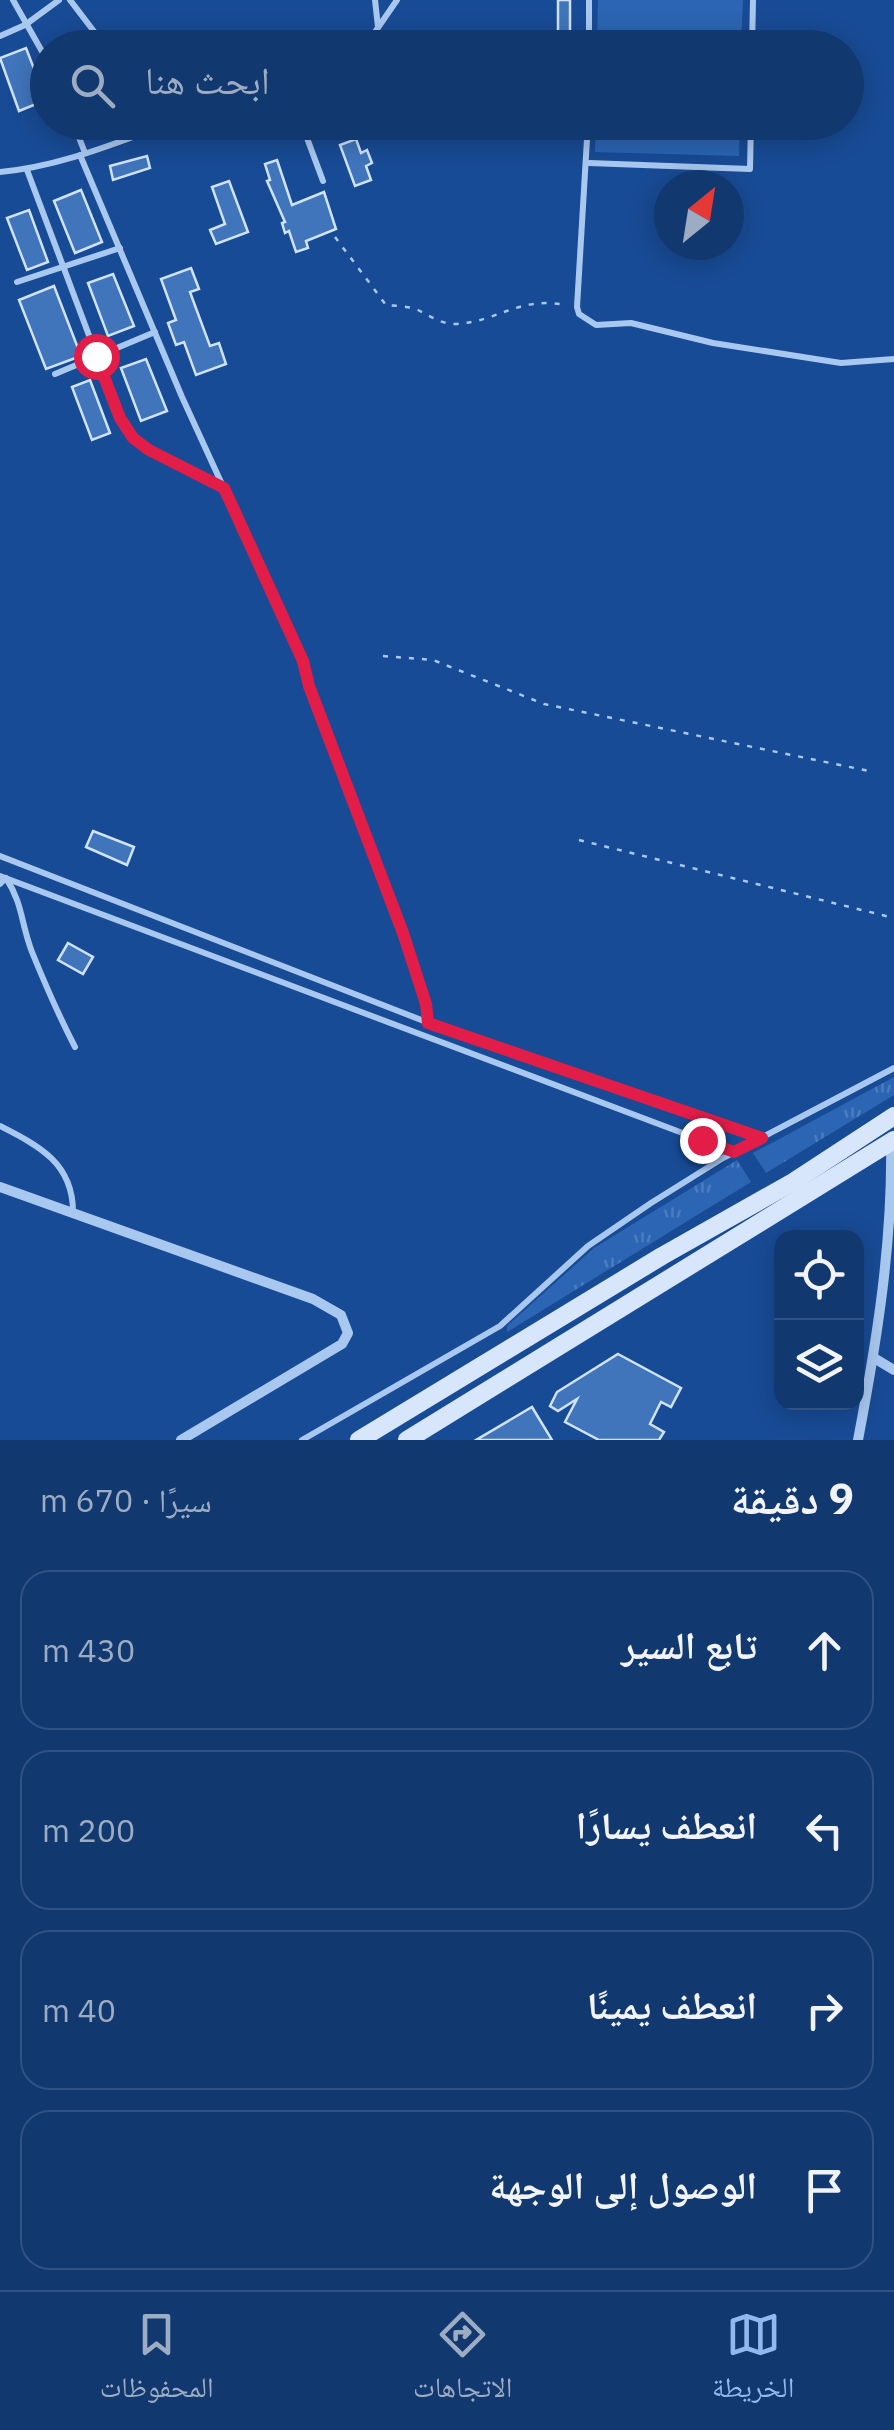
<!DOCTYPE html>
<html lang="ar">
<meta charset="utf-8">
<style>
:root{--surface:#123870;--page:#1f4378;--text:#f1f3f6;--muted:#9cacc3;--line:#315283;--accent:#90b9f0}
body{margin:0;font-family:"IBM Plex Sans","Noto Naskh Arabic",sans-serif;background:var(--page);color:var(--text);direction:rtl}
.controls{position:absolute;right:30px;bottom:30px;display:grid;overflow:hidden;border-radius:20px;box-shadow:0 5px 25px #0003}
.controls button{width:90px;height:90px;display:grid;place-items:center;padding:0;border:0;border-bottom:2px solid var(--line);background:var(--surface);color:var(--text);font:50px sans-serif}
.compass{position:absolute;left:654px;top:170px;width:90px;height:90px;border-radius:50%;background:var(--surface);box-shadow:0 5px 25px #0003;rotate:30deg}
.stop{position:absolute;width:30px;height:30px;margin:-22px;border:8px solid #e11d48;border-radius:50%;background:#fff}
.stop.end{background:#e11d48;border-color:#fff;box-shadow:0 2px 10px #0008}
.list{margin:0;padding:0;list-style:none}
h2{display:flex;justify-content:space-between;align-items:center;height:130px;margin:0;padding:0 40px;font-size:42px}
h2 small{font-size:32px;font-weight:400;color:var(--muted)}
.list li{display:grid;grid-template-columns:65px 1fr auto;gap:30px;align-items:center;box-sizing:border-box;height:160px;margin:0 20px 20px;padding:0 20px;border:2px solid var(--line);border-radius:30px}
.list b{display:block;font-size:38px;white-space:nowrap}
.list em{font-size:32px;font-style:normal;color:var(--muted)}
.icon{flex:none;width:55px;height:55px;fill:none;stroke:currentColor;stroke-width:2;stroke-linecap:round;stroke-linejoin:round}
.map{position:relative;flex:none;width:894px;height:1440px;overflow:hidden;direction:ltr}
.search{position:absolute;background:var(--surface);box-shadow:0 5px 25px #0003;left:30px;right:30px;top:30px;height:110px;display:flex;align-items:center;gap:25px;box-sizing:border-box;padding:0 35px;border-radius:55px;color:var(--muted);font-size:38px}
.sheet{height:850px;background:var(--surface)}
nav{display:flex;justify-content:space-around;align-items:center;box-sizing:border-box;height:140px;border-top:2px solid var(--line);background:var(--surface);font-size:28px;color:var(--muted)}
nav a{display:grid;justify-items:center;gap:5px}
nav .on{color:var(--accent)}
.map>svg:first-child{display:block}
</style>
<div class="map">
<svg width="894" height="1440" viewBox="0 0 894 1440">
<defs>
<pattern id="grass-tufts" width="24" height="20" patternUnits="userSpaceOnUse" patternTransform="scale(2.5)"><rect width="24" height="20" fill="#2b65b3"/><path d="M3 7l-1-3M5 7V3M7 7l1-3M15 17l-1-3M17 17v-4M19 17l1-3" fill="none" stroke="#4b7cbe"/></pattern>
</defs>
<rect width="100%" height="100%" fill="#184b95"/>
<g fill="url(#grass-tufts)">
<polygon points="894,1077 894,1095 766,1173 753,1153"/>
<polygon points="737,1160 751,1182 507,1332 507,1326 594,1248"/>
</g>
<g fill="#2b65b3">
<polygon points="598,0 743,0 741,47 597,47"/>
<polygon points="596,123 740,123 739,156 595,152"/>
</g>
<g fill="#4075bc" stroke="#d0e3fb" stroke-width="2.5">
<polygon points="558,0 570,0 570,37 578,37 578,48 558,48"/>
<polygon points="26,48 46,100 19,111 0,58"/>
<polygon points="356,139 361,153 367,150 372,163 366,166 371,180 355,186 340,145"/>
<polygon points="147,156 150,168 113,180 110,166"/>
<polygon points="277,160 292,205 324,192 336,229 306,241 308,248 296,252 289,231 285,233 282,223 285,222 267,181 270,180 265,164"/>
<polygon points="229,181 248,232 216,244 210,230 225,224 212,187"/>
<polygon points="81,190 102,242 75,253 54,201"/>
<polygon points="29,210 48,262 27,270 7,218"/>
<polygon points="191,268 199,289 190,292 197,311 210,346 219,343 226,364 196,375 184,342 176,345 168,323 176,320 161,279"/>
<polygon points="113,274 134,326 108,336 88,283"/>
<polygon points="54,286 81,356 46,369 19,300"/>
<polygon points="146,359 167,411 141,421 121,368"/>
<polygon points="90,380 110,433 92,440 72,387"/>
<polygon points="93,831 134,847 127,865 86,847"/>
<polygon points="68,943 93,957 83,974 58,960"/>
<polygon points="618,1354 681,1388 671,1407 661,1402 650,1424 664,1432 659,1440 599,1440 565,1422 577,1399 558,1411 550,1406 557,1392"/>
<polygon points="532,1407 552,1440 476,1440"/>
</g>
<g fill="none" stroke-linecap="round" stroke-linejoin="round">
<g stroke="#a9c8f0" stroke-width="2.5" stroke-dasharray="5 8" stroke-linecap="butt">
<path d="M335,237L386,305C396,306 409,306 418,310C430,316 441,324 455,324C498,322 518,296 565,305"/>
<polyline points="383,656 433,660 544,704 874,772"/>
<polyline points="579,840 894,918"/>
</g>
<g stroke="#a9c8f0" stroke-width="6">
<polyline points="13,0 48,62"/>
<polyline points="70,0 99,38"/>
<polyline points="375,0 378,27"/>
<polyline points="0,36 25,25 59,0"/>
<polyline points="364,48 397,0"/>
<polyline points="589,48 589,0"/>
<polyline points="752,48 753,0"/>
<polyline points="73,122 85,153"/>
<polyline points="301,122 323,181"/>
<polyline points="588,122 577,307 579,314 596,325 631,323 713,343 841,363 894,359"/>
<polyline points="80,155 182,397 303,661 309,686 403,933 427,1004 429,1023"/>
<polyline points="589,163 750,169 751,122"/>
<path d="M27,170L120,418C144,455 184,469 222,488"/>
<path d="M0,172C60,167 118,142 174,122"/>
<polyline points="17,282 120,248"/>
<polyline points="55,374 155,332"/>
<polyline points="0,856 429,1023 762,1137"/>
<polyline points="0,876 733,1152"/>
<path d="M0,884L6,878C23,904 21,924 32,952C45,984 59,1016 75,1047"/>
<path d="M0,1126C39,1146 73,1163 73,1212"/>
<polyline points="302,1440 500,1326 588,1246 651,1203 723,1158 894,1068"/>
</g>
<g stroke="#a9c8f0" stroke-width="10">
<polyline points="0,1187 313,1299 341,1315 348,1333 342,1344 181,1440"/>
<polyline points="874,1358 894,1370"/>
<path d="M858,1440C877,1340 893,1241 891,1139"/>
</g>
<g stroke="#d7e6fb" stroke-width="18">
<polyline points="359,1440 662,1256 793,1182 894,1116"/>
<polyline points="407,1440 894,1140"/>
</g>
</g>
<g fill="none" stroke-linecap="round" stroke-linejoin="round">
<polyline stroke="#e11d48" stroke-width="12" points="96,356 120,418 133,438 149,450 224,488 303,661 309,686 403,933 426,1004 428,1023 762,1138 734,1152 702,1140"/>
</g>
</svg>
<div class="controls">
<button><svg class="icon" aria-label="locate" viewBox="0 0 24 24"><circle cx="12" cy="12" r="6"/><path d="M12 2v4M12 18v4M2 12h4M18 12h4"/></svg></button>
<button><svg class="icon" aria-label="layers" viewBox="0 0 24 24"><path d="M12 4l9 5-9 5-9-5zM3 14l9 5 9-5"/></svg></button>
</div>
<svg class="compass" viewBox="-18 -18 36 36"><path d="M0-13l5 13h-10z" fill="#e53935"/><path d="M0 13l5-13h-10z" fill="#9cacc3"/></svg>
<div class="stop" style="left:96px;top:356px"></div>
<div class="stop end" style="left:702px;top:1140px"></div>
<div class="search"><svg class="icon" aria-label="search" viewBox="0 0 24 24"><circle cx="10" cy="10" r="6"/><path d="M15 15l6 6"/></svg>ابحث هنا</div>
</div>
<section class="sheet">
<h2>9 دقيقة<small>سيرًا · 670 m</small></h2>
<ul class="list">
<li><svg class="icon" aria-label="ahead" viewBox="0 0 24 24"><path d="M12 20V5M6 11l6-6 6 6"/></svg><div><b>تابع السير</b></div><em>430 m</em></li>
<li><svg class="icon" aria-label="left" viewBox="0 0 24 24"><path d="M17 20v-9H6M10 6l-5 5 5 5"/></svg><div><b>انعطف يسارًا</b></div><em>200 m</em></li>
<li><svg class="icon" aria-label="right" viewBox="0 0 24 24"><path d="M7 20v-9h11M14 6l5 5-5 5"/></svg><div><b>انعطف يمينًا</b></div><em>40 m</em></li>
<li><svg class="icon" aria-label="arrive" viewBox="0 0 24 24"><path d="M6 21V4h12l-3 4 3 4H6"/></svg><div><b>الوصول إلى الوجهة</b></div></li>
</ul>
</section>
<nav>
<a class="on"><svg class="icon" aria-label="map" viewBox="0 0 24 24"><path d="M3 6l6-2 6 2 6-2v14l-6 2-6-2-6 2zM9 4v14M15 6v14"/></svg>الخريطة</a>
<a><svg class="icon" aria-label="directions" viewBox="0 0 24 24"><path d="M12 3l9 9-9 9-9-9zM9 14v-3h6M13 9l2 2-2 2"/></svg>الاتجاهات</a>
<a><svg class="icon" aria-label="saved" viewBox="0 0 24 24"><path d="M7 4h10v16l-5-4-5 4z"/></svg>المحفوظات</a>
</nav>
